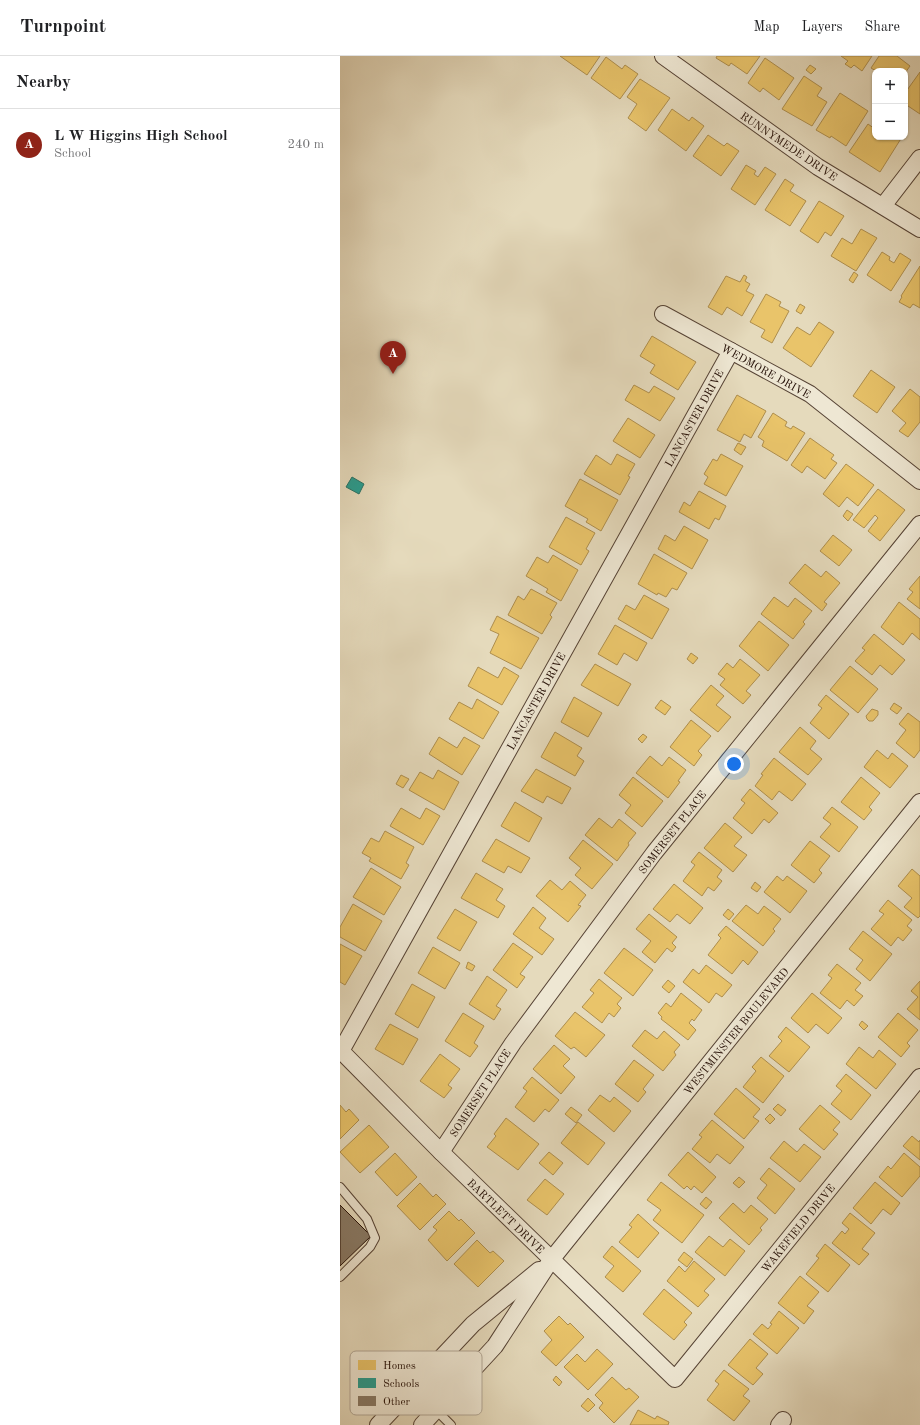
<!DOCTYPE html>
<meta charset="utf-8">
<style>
:root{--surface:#fff;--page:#f2f2f2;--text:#202124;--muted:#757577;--line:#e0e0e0;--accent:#8f2418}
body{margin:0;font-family:"Old Standard TT",serif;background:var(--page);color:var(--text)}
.controls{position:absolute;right:12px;top:12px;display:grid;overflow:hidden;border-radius:8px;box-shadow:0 1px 3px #0004}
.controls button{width:36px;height:36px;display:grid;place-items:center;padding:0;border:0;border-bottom:1px solid var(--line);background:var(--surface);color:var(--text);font:20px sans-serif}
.you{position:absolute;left:394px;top:708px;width:14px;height:14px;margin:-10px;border:3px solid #fff;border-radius:50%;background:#1a73e8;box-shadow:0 0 0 6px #1a73e833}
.badge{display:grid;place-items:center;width:26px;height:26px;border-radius:50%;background:var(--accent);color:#fff;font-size:13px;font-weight:700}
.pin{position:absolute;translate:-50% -33px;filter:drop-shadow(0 1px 2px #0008)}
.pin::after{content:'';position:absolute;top:21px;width:14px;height:12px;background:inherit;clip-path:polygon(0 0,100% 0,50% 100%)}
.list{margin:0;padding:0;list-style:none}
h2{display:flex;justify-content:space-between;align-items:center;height:52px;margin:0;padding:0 16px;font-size:17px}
h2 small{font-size:13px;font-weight:400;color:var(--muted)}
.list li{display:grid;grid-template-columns:26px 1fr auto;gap:12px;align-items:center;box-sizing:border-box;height:72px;padding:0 16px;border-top:1px solid var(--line)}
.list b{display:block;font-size:15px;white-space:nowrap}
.list p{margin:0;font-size:13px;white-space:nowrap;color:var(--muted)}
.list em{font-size:13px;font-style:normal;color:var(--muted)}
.map{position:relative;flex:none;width:580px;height:1369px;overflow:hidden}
header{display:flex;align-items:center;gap:24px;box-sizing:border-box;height:56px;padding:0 20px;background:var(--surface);border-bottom:1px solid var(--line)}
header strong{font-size:19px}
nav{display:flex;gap:22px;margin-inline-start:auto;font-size:14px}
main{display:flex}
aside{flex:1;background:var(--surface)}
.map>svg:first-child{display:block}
</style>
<header>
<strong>Turnpoint</strong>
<nav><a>Map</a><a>Layers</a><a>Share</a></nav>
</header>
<main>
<aside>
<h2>Nearby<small></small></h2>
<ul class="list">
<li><span class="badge">A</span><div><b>L W Higgins High School</b><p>School</p></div><em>240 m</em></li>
</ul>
</aside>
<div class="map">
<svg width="580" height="1369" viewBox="0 0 580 1369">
<rect width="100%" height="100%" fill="#e5dabc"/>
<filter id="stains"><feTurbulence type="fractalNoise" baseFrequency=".005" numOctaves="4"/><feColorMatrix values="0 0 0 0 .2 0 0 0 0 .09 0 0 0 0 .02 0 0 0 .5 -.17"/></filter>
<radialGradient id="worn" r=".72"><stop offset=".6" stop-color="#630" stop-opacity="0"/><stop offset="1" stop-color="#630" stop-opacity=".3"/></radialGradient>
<g fill="#e9c46a" stroke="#ae8e4d">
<polygon points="220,0 260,0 247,19"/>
<polygon points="377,0 420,0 407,18 391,7 389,10 376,2"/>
<polygon points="501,0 532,0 522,15 514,9 511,12 505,8 508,5"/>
<polygon points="539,0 557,0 570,10 565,17 565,15 536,15 531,12"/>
<polygon points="266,1 282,13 285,9 298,18 280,43 251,22"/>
<polygon points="425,2 454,22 439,44 423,32 420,36 408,27"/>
<polygon points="470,9 476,13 471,18 466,14"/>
<polygon points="580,16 580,58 565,48 565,37"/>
<polygon points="464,20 482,32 477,40 487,46 472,70 442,53"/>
<polygon points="300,23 330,42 306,75 288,62 297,48 287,41"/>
<polygon points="500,37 528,55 506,90 491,80 490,82 476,74"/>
<polygon points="332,53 349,65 352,61 364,70 346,95 318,74"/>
<polygon points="528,68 535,73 535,81 562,81 540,116 509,96"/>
<polygon points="368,79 384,90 387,87 399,95 381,120 353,100"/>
<polygon points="406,109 416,115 414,118 418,121 425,111 436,118 415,149 391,133"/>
<polygon points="445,123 454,129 450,135 466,145 450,170 425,154"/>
<polygon points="479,145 504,160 491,180 485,176 478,187 460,175"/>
<polygon points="521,173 537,182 516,215 491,200 502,182 512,188"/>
<polygon points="542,196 550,201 549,204 554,207 560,197 571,204 551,235 527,219"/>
<polygon points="580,210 580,252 573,248 570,252 559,246 562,241 561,240"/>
<polygon points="514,216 518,219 513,227 509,224"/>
<polygon points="404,219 407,221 405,225 410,228 406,235 414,239 402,260 387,251 382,259 368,251 386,220 400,226"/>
<polygon points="426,238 441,246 439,250 449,255 432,287 421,281 425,274 410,266"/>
<polygon points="460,248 465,251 461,258 456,255"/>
<polygon points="479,266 494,276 471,311 443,292 457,271 470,279"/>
<polygon points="312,280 356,306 338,334 310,317 315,309 300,300"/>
<polygon points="531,314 555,331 537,357 513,340"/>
<polygon points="294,329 309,337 314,330 335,342 320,365 285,344"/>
<polygon points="570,333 580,341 580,366 568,381 559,375 566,367 552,355"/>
<polygon points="397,339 426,355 411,382 404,378 400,386 377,374"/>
<polygon points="433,357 447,366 445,370 451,373 453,370 465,377 447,405 422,390 424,385 418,381"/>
<polygon points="288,362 315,379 300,402 273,385"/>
<polygon points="470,382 494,399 491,403 497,407 485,423 467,410 462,417 451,409"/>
<polygon points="398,387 406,391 401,399 394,394"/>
<polygon points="277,398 295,408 288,420 290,421 280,439 244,418 256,399 271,409"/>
<polygon points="381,398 403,410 386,440 364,428 368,421 364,418 373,403 377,405"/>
<polygon points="506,408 534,429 518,450 507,441 499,451 483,438"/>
<polygon points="240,423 278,444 261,475 246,466 248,463 225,450"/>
<polygon points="538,433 565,454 540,485 528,475 538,462 535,459 524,472 513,464"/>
<polygon points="359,435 386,450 379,464 375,462 369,473 339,456 344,446 350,450"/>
<polygon points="507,454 513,458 508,465 503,460"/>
<polygon points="226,461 255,477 246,493 249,495 241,509 209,491"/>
<polygon points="344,470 368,484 352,513 318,493 325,479 335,485"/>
<polygon points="493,479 512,494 499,510 480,495"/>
<polygon points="314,498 347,517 337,534 332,532 326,541 318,537 317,539 298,528"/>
<polygon points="213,499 238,514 221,545 206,536 208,533 186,520 197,501 208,507"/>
<polygon points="465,508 481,521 486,515 500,527 484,546 487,548 482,555 449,527"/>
<polygon points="580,520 580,553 567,543 573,536 569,533"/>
<polygon points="191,533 217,547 210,559 212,561 202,578 168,559 178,540 184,544"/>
<polygon points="304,539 329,553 312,583 278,563 286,549 295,554"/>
<polygon points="434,541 448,551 455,542 472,555 463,566 465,568 453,583 421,558"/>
<polygon points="559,546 580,563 580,584 572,577 563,589 541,571"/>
<polygon points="157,560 199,582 181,613 150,597 159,578 150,574"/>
<polygon points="419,565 449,589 428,615 399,590"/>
<polygon points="275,569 307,587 297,605 284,597 277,609 258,598"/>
<polygon points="534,578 565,604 552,619 540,609 532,619 515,605 525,594 522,592"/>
<polygon points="351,597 358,602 353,608 347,603"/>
<polygon points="400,603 420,619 406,635 411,639 403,648 380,629 385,623 378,618 387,607 393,612"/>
<polygon points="255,608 291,628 278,650 241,629"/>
<polygon points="510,610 538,633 518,657 490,634"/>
<polygon points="138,611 158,622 164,611 179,620 162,649 128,630"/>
<polygon points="371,629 384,640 376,649 391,661 378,676 350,654"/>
<polygon points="486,639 509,658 489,683 470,667 482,652 478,649"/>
<polygon points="234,641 262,657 248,681 221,666"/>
<polygon points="137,643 159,656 143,683 109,663 119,646 132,653"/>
<polygon points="321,644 331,651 325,659 315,652"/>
<polygon points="554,647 562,652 557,658 550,653"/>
<polygon points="532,653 538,655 538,659 533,665 529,665 527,663 526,660"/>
<polygon points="568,657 580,666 580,694 574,702 556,687 566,674 559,668"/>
<polygon points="351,664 371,680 358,695 362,699 354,710 330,691"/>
<polygon points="460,671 476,685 470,693 482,703 468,719 439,696"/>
<polygon points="215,676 242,692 237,700 244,705 235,720 201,701"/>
<polygon points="303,678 307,681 302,687 298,683"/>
<polygon points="99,681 117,692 124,681 140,690 122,719 89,698"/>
<polygon points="537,694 548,703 552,697 568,710 550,732 524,711"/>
<polygon points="310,700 322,710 329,701 346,714 338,725 340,726 328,742 296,717"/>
<polygon points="434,702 466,728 452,745 439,735 432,744 415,730 423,719 421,718"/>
<polygon points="196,713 231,732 222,748 207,740 203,747 181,735"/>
<polygon points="98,714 119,726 104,754 69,734 80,716 93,723"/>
<polygon points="61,719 69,723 63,732 56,728"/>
<polygon points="293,721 323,745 302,771 285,757 291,749 279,739"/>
<polygon points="521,721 540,737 529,751 532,754 524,764 501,746"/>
<polygon points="410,733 438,757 429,767 424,763 412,778 393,762 405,747 401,744"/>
<polygon points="175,746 202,762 189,786 161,770"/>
<polygon points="492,751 518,771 499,796 480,781 491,768 483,762"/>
<polygon points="61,752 80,763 86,752 100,760 83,789 50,770"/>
<polygon points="259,762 272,772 279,763 296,777 288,787 289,789 277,805 245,779"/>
<polygon points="385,767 402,781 394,790 407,799 393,816 364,792"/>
<polygon points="45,775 74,791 66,807 69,809 61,823 29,805 31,802 22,797 31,782 39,786"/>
<polygon points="156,783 190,802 181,817 168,810 164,817 142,805"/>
<polygon points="243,784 273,808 252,833 235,819 241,812 229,802"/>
<polygon points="470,785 490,800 479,814 482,817 474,827 451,809"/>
<polygon points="359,796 382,814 377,821 382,825 374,835 368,831 362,840 343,825 355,809 351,806"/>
<polygon points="31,812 61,831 44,859 13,841"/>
<polygon points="572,813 580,820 580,860 578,862 564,851 572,842 558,830"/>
<polygon points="136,817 163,833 156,844 165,850 158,862 121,842"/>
<polygon points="437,820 443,825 447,820 467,835 450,857 424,836"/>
<polygon points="210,824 222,834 230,825 246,839 238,849 241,850 228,866 196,840"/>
<polygon points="415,826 421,831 417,836 411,832"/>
<polygon points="334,828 363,852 350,868 337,858 330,866 313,853"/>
<polygon points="548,844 572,864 567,870 572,874 563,885 558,881 551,890 531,873 544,858 539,855"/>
<polygon points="13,848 42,865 25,895 0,881 0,871"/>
<polygon points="406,849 418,858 424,850 441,863 433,873 435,875 423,890 392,865"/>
<polygon points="193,851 206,862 199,872 214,883 202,899 173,878"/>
<polygon points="115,853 137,866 120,895 97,882"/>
<polygon points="388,853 394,858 389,864 383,859"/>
<polygon points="309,858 337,881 332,887 336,891 332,896 327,892 315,907 302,896 311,885 296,873"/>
<polygon points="386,870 418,896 408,909 403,904 392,918 368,899 381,882 378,879"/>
<polygon points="523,875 552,898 530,925 516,913 523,904 509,893"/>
<polygon points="173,887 193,901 180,918 185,921 177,932 153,914"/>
<polygon points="0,888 22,900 5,929 0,926"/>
<polygon points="93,891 120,907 105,933 78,917"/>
<polygon points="284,892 313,914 293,940 264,917"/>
<polygon points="128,906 135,910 132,915 126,912"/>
<polygon points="497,908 521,927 515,934 523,940 514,950 507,944 500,953 480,937 492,922 488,919"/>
<polygon points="366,909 392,929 382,941 376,937 369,947 343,926 353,913 359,918"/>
<polygon points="147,920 167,934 156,950 161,953 154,964 129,948"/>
<polygon points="259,923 282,942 277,948 281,952 274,961 269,957 262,967 242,951 254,937 250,934"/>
<polygon points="328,924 335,930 329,937 322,931"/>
<polygon points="580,925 580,964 567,953 578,941 571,935"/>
<polygon points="72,928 95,941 78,972 55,958"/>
<polygon points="341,937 362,954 354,965 352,963 349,967 356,974 348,984 321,963 322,961 318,957 326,947 331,951"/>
<polygon points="472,937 502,962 488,978 476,968 468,977 451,962"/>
<polygon points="235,956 265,979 246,1001 234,991 231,993 215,980"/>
<polygon points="123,957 144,970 134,987 138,990 130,1001 105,985"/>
<polygon points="558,957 578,974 567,987 570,990 561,1001 538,981"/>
<polygon points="522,965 528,970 524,974 519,969"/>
<polygon points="50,968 78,983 63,1009 35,993"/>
<polygon points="446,971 470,991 449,1016 429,1000 442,985 438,981"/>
<polygon points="305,974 317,983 324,975 340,989 334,996 336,999 323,1015 292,990"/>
<polygon points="214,989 230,1003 223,1010 235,1021 221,1038 193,1013"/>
<polygon points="519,991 533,1002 539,994 556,1008 536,1033 506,1008"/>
<polygon points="100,998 120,1013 108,1029 112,1032 104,1042 80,1025"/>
<polygon points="421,1001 444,1020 423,1047 403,1031 416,1015 412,1011"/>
<polygon points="294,1004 314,1019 303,1033 306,1036 298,1046 275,1028"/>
<polygon points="506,1018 531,1039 511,1064 491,1048 502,1035 496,1030"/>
<polygon points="192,1021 219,1044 209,1056 205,1053 194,1066 175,1051 187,1035 183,1032"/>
<polygon points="396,1032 420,1053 413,1061 419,1065 404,1083 374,1058"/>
<polygon points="260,1039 270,1046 274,1041 291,1055 274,1076 248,1054"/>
<polygon points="438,1048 446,1054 441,1060 433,1053"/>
<polygon points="0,1049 6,1056 9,1053 19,1064 0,1083"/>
<polygon points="480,1049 500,1066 493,1074 498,1078 484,1094 459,1073"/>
<polygon points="231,1051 242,1059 236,1067 225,1058"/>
<polygon points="430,1058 435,1063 430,1068 425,1063"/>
<polygon points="166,1062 199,1088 178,1114 147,1091 156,1080 154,1078"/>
<polygon points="372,1064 404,1091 390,1108 377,1098 370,1107 352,1093 362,1081 359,1079"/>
<polygon points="238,1066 265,1087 248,1109 221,1087"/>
<polygon points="29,1069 49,1091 20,1117 0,1096"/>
<polygon points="572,1080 579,1086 580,1084 580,1104 563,1090"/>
<polygon points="444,1085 457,1096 464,1088 481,1101 460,1126 430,1102"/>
<polygon points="209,1096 223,1107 213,1119 199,1107"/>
<polygon points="348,1096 376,1121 362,1137 354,1130 351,1134 347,1130 344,1133 328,1119"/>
<polygon points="55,1097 77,1121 57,1140 35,1116"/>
<polygon points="564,1097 580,1111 580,1120 562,1141 539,1121 548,1110 551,1113"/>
<polygon points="429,1112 455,1133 435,1158 417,1142 427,1129 420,1123"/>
<polygon points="399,1121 405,1126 399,1132 393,1127"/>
<polygon points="205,1123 224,1138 207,1159 187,1144"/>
<polygon points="321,1126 364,1159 342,1187 313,1164 321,1154 307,1144"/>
<polygon points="535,1126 560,1147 551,1159 543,1153 531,1168 513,1152"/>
<polygon points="80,1127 93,1141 96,1138 106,1148 80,1174 57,1150"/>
<polygon points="366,1141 372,1146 366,1153 360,1148"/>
<polygon points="393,1147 404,1157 411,1149 428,1163 420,1172 422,1174 409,1189 379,1162"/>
<polygon points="109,1155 119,1165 121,1163 135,1177 107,1205 88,1184 97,1174 93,1171"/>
<polygon points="510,1157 535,1177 522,1193 529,1198 519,1209 492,1187 502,1175 505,1178 509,1173 502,1167"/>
<polygon points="298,1158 319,1177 298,1202 279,1186 292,1171 289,1169"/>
<polygon points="369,1180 383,1191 390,1183 405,1195 385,1220 355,1196"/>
<polygon points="137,1184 150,1197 153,1195 164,1205 138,1231 114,1208"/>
<polygon points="485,1188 510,1209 488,1236 466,1218 479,1202 476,1200"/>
<polygon points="272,1190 301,1215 283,1236 265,1221 274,1210 263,1201"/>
<polygon points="344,1196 353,1203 347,1211 338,1204"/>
<polygon points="354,1205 375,1223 364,1235 369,1239 358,1251 327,1225 339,1210 345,1216"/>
<polygon points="460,1220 479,1236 467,1250 474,1255 464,1268 438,1247"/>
<polygon points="324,1233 352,1257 344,1266 347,1269 334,1284 303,1258"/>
<polygon points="439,1255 459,1272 437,1298 413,1278 422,1268 428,1273 432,1268 430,1267"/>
<polygon points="219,1260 228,1269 230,1267 244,1281 216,1310 201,1296 212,1284 204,1275"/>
<polygon points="410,1283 428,1298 416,1312 423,1318 413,1329 388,1309"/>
<polygon points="257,1293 273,1308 248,1334 224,1311 237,1298 245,1306"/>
<polygon points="384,1314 409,1333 403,1340 410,1345 394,1365 367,1344 379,1328 375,1325"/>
<polygon points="216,1320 222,1326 219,1330 213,1324"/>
<polygon points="272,1321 286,1334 289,1332 299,1341 274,1367 259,1352 263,1347 255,1339"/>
<polygon points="248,1342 255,1349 248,1356 241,1350"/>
<polygon points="298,1354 315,1363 317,1360 329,1366 328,1369 290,1369"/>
</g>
<polygon fill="#2a9d8f" stroke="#297366" points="12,421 24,428 19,438 6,431"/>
<polygon fill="#897a66" stroke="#261108" points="0,1149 31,1180 0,1210"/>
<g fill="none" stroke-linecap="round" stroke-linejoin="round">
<g stroke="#564335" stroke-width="10">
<g id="lane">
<polyline points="0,1131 27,1163 35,1182 30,1191 0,1221"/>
<polyline points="96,1354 111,1369"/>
</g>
</g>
<g stroke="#564335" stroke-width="18">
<g id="street">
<polyline points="323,0 478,111 580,173"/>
<polyline points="543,150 580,102"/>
<polyline points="323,258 470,338 580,425"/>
<polyline points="391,295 1,995 101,1096 335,1323 580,1021"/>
<polyline points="101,1096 173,987 314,797 580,468"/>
<polyline points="38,1369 133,1268 199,1214"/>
<polyline points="82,1369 155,1290 211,1204 580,746"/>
<polyline points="439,1369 443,1364"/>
</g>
</g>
<use href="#lane" stroke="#eee7d3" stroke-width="8"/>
<use href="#street" stroke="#eee7d3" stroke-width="16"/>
</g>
<g text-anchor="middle" stroke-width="4" stroke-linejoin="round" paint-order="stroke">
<g font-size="11" fill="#261108" stroke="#eee7d3">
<text transform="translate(449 90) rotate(34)" y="4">RUNNYMEDE DRIVE</text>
<text transform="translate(426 315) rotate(29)" y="4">WEDMORE DRIVE</text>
<text transform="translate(354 362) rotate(-61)" y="4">LANCASTER DRIVE</text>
<text transform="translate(196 645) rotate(-61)" y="4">LANCASTER DRIVE</text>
<text transform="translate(332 776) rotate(-52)" y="4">SOMERSET PLACE</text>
<text transform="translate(396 975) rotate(-51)" y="4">WESTMINSTER BOULEVARD</text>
<text transform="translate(140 1037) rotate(-57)" y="4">SOMERSET PLACE</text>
<text transform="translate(166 1160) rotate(44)" y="4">BARTLETT DRIVE</text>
<text transform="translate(458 1172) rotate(-51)" y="4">WAKEFIELD DRIVE</text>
</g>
</g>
<rect x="10" y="1295" width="132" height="64" rx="6" fill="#eee7d3" stroke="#b2a796" stroke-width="1"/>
<rect x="18" y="1304" width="18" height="10" fill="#e9c46a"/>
<rect x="18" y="1322" width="18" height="10" fill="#2a9d8f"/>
<rect x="18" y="1340" width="18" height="10" fill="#897a66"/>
<g font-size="11" fill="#261108">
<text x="43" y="1313">Homes</text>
<text x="43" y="1331">Schools</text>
<text x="43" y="1349">Other</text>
</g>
<rect width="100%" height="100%" filter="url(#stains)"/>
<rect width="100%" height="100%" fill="url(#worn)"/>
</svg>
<div class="controls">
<button>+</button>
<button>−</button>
</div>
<div class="you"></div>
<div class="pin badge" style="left:53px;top:318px">A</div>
</div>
</main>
